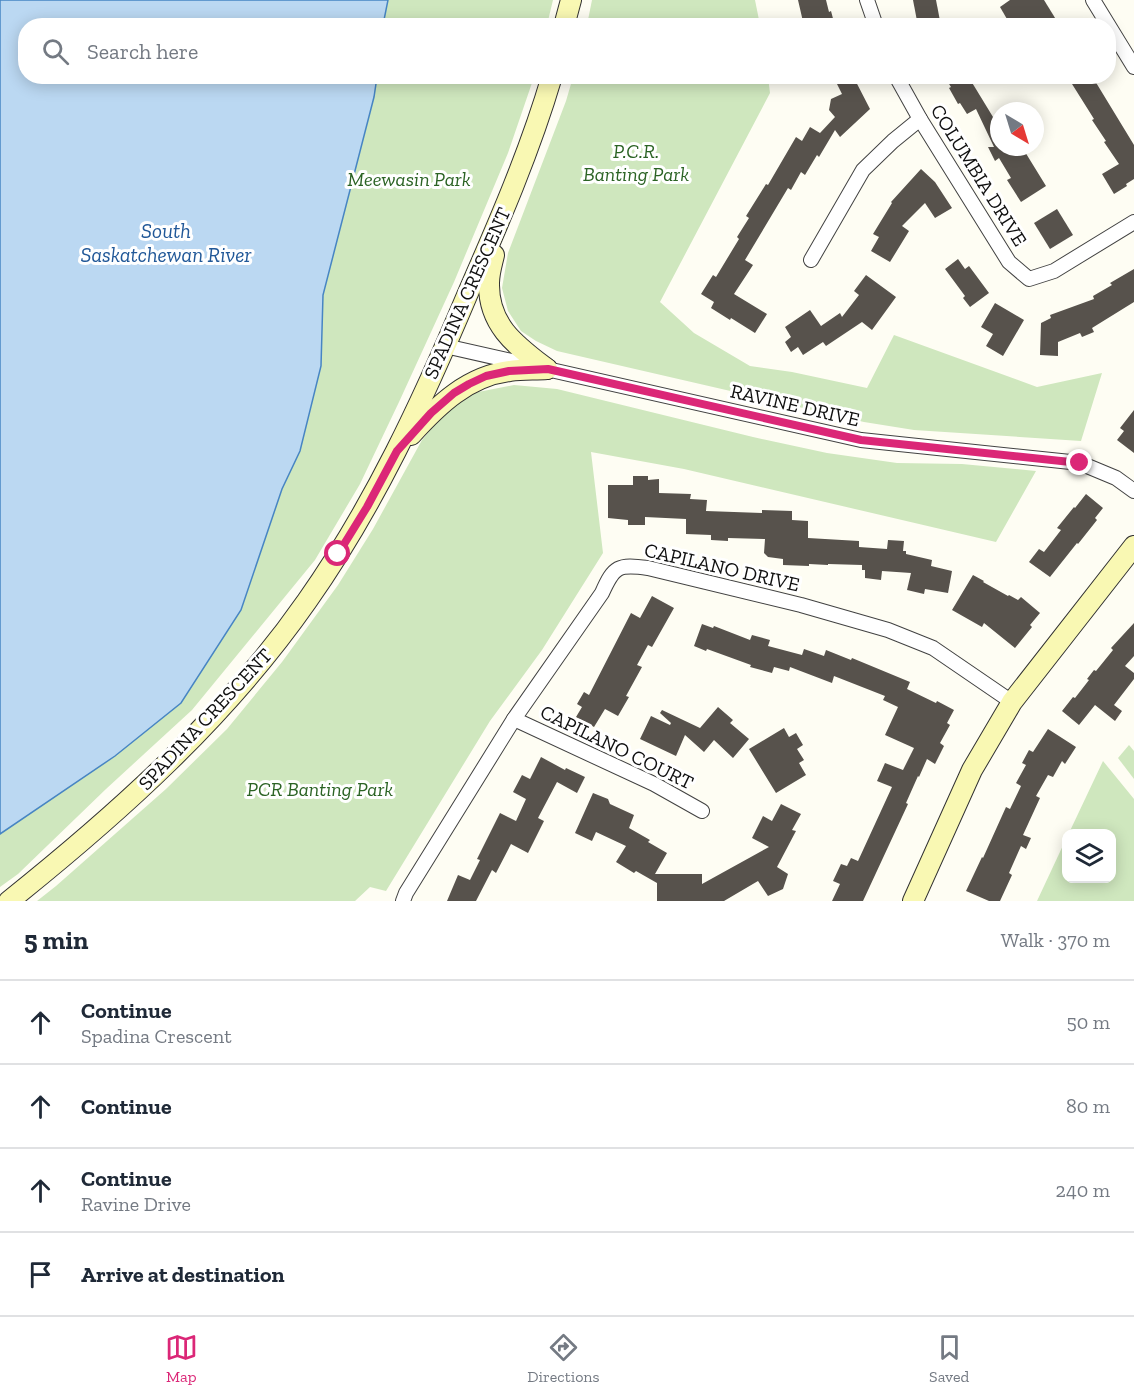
<!DOCTYPE html>
<meta charset="utf-8">
<style>
:root{--surface:#fff;--page:#f2f2f3;--text:#1f2937;--muted:#747a83;--line:#e0e1e3;--accent:#db2777}
body{margin:0;font-family:"Zilla Slab",serif;background:var(--page);color:var(--text)}
.controls{position:absolute;right:18px;bottom:18px;display:grid;overflow:hidden;border-radius:12px;box-shadow:0 3px 15px #0003}
.controls button{width:54px;height:54px;display:grid;place-items:center;padding:0;border:0;border-bottom:2px solid var(--line);background:var(--surface);color:var(--text);font:30px sans-serif}
.compass{position:absolute;left:990px;top:102px;width:54px;height:54px;border-radius:50%;background:var(--surface);box-shadow:0 3px 15px #0003;rotate:142deg}
.stop{position:absolute;width:18px;height:18px;margin:-14px;border:4px solid #db2777;border-radius:50%;background:#fff}
.stop.end{background:#db2777;border-color:#fff;box-shadow:0 2px 6px #0008}
.list{margin:0;padding:0;list-style:none}
h2{display:flex;justify-content:space-between;align-items:center;height:78px;margin:0;padding:0 24px;font-size:26px}
h2 small{font-size:20px;font-weight:400;color:var(--muted)}
.list li{display:grid;grid-template-columns:39px 1fr auto;gap:18px;align-items:center;box-sizing:border-box;height:84px;padding:0 24px;border-top:2px solid var(--line)}
.list b{display:block;font-size:22px;white-space:nowrap}
.list p{margin:0;font-size:20px;white-space:nowrap;color:var(--muted)}
.list em{font-size:20px;font-style:normal;color:var(--muted)}
.icon{flex:none;width:33px;height:33px;fill:none;stroke:currentColor;stroke-width:2;stroke-linecap:round;stroke-linejoin:round}
.map{position:relative;flex:none;width:1134px;height:901px;overflow:hidden}
.search{position:absolute;background:var(--surface);box-shadow:0 3px 15px #0003;left:18px;right:18px;top:18px;height:66px;display:flex;align-items:center;gap:15px;box-sizing:border-box;padding:0 21px;border-radius:24px;color:var(--muted);font-size:22px}
.sheet{height:414px;background:var(--surface)}
nav{display:flex;justify-content:space-around;align-items:center;box-sizing:border-box;height:84px;border-top:2px solid var(--line);background:var(--surface);font-size:16px;color:var(--muted)}
nav a{display:grid;justify-items:center;gap:3px}
nav .on{color:var(--accent)}
.map>svg:first-child{display:block}
</style>
<div class="map">
<svg width="1134" height="901" viewBox="0 0 1134 901">
<rect width="100%" height="100%" fill="#fefdf3"/>
<g fill="#cfe7be">
<polygon points="362,0 553,0 547,25 357,26"/>
<polygon points="592,0 755,0 760,25 587,25"/>
<polygon points="353,77 534,77 508,153 454,282 399,402 360,484 315,560 192,710 106,789 18,874 0,887 0,820"/>
<polygon points="573,77 768,77 770,93 660,302 694,333 750,366 792,372 867,388 894,335 1037,387 1102,373 1081,441 914,430 864,422 557,351 536,341 521,331 508,311 502,288 508,253 566,101"/>
<polygon points="514,385 557,389 753,437 827,453 897,463 962,464 1036,471 996,542 684,469 591,452 603,553 542,650 490,721 386,891 370,887 355,901 37,901 56,886 166,789 227,729 282,662 338,585 373,529 422,440 442,416 468,394"/>
<polygon points="1129,745 1134,751 1134,779 1118,758"/>
<polygon points="1103,761 1134,799 1134,901 1037,901 1066,839 1066,878 1112,878 1112,834 1069,833"/>
</g>
<polygon fill="#bbd8f2" stroke="#4785c3" stroke-width="1.5" points="0,0 388,0 383,25 26,26 26,76 377,77 374,97 323,295 321,366 300,451 282,489 241,610 181,703 115,756 0,834"/>
<g fill="#57524c">
<polygon points="798,0 826,0 829,12 831,11 835,26 804,26"/>
<polygon points="913,0 936,0 941,26 918,26"/>
<polygon points="1010,0 1044,0 1060,26 1011,26 1000,7"/>
<polygon points="833,76 853,76 870,109 840,137 835,130 819,157 817,155 805,175 801,172 791,190 788,188 745,260 753,265 734,294 767,314 755,333 731,318 730,320 711,308 714,302 701,294 713,275 716,277 739,239 737,237 749,218 746,216 766,184 768,185 796,137 802,141 810,127 820,133 835,117 829,110 831,99 842,94"/>
<polygon points="944,76 968,76 993,117 999,114 999,147 1022,147 1046,186 1021,202 1007,180 1011,178 999,158 995,161 988,147 994,147 976,109 967,114 960,103 958,104 949,88 951,87"/>
<polygon points="1067,76 1092,76 1134,145 1134,179 1126,184 1127,186 1114,194 1102,174 1119,164 1104,142 1106,141 1092,120 1094,119"/>
<polygon points="921,169 935,182 952,208 935,218 925,203 902,226 909,231 890,262 871,251 879,237 873,234 892,203 891,202"/>
<polygon points="1057,209 1073,235 1050,249 1034,223"/>
<polygon points="958,259 965,269 969,266 989,293 970,307 963,298 965,296 945,269"/>
<polygon points="1134,269 1134,302 1092,328 1094,332 1082,337 1080,333 1058,342 1058,356 1040,355 1041,323 1051,318 1050,315 1094,299 1093,296 1112,285 1110,283"/>
<polygon points="866,275 896,297 872,330 862,322 826,346 823,342 803,355 798,347 791,352 785,342 791,337 785,327 810,310 821,326 840,313 842,317 859,295 854,291"/>
<polygon points="995,303 1024,320 1003,356 986,346 993,334 981,327"/>
<polygon points="1134,410 1134,453 1117,440 1124,431 1120,428"/>
<polygon points="633,476 648,476 648,480 659,479 659,493 691,494 690,499 707,500 706,511 762,513 762,510 792,511 792,520 808,521 808,538 859,541 859,547 887,549 888,540 904,541 903,551 906,551 906,554 932,560 931,566 952,571 948,593 925,589 924,594 907,590 911,573 882,571 881,580 865,578 865,570 862,570 862,565 828,564 828,565 809,564 809,566 783,565 783,559 768,557 764,553 765,539 728,538 728,541 711,540 711,535 686,534 686,519 645,517 645,525 628,525 628,520 608,518 608,485 633,485"/>
<polygon points="1086,494 1103,508 1095,518 1097,520 1078,544 1077,543 1050,577 1029,562 1039,549 1044,552 1061,530 1057,528 1074,507 1075,508"/>
<polygon points="973,575 984,581 983,582 1008,596 1009,595 1018,600 1021,597 1040,613 1030,625 1032,627 1015,648 984,623 982,627 952,610"/>
<polygon points="652,596 674,608 652,647 648,645 637,665 642,667 626,696 629,697 618,716 605,709 594,727 576,717 582,707 577,704 584,692 589,695 631,613 640,618"/>
<polygon points="1134,623 1134,656 1125,666 1134,673 1134,679 1114,705 1122,711 1115,721 1095,705 1079,725 1062,711 1073,697 1075,698 1089,680 1087,679 1094,670 1096,671 1113,650 1111,648"/>
<polygon points="702,624 713,628 714,626 750,640 752,635 770,640 768,646 802,655 804,649 824,656 826,650 851,660 852,658 910,682 907,689 936,703 937,701 954,710 947,723 950,725 940,743 944,746 935,764 927,759 919,777 918,776 906,803 908,804 863,901 832,901 840,884 833,881 841,864 847,866 851,858 858,861 892,787 877,781 885,763 903,770 914,748 885,735 898,707 883,700 885,696 834,676 832,683 790,667 789,671 774,667 772,673 750,667 751,665 707,649 706,651 694,646"/>
<polygon points="718,707 733,720 730,723 749,739 733,758 714,740 704,752 685,735 676,756 640,739 651,716 670,725 671,723 660,713 662,710 700,728"/>
<polygon points="784,728 789,737 796,733 803,745 797,749 804,760 799,763 806,775 776,793 749,749"/>
<polygon points="1048,729 1076,747 1065,764 1062,761 1053,777 1048,775 1036,796 1040,798 1023,835 1031,838 1026,849 1021,846 1009,873 1012,875 1000,901 989,901 966,891 982,857 983,858 1006,807 1010,809 1021,786 1016,783 1026,765 1022,763 1029,750 1033,752"/>
<polygon points="541,757 565,770 566,768 585,777 577,793 557,782 538,818 544,821 528,853 511,844 496,873 492,870 476,901 447,901 458,875 470,880 480,860 477,859 500,813 516,821 526,799 513,792 522,775 530,779"/>
<polygon points="593,793 608,799 610,804 634,815 629,828 650,840 648,842 667,853 655,874 702,874 702,884 769,847 752,838 763,816 772,821 781,804 801,814 792,830 796,831 777,867 788,874 783,889 768,896 758,881 724,901 657,901 657,883 636,871 634,873 616,862 626,846 596,832 592,841 575,833"/>
</g>
<g fill="none" stroke-linecap="round" stroke-linejoin="round">
<g stroke="#424242" stroke-width="16">
<g id="street">
<polyline points="867,0 876,26"/>
<polyline points="1093,0 1134,67"/>
<polyline points="896,76 920,119 1009,262 1029,279 1054,271 1134,222"/>
<polyline points="811,260 863,170 893,141 920,119"/>
<polyline points="445,346 861,440 1080,463 1116,478 1134,491"/>
<polyline points="514,719 654,784 702,811"/>
<path d="M403,901L406,893L514,719L602,593C614,566 618,564 648,568L801,605L888,630L933,648L1012,702"/>
</g>
</g>
<g stroke="#313131" stroke-width="22">
<g id="secondary">
<polyline points="564,26 571,0"/>
<path d="M494,255C492,264 489,273 489,283C488,326 517,346 547,369"/>
<path d="M411,435C438,405 468,376 510,371C522,369 535,370 547,369"/>
<path d="M9,901C119,813 226,717 307,601C374,506 423,400 468,293C499,222 530,151 552,76"/>
<polyline points="913,901 972,770 1012,702 1134,546"/>
</g>
</g>
<use href="#street" stroke="#fff" stroke-width="14"/>
<use href="#secondary" stroke="#f9f8b3" stroke-width="20"/>
</g>
<g fill="none" stroke-linecap="round" stroke-linejoin="round">
<polyline stroke="#db2777" stroke-width="8" points="338,554 367,507 397,451 431,413 454,393 469,384 486,376 509,371 548,369 861,440 1080,463"/>
</g>
<g text-anchor="middle" stroke-width="6" stroke-linejoin="round" paint-order="stroke">
<g font-size="20" font-style="italic" fill="#2b6324" stroke="#fff">
<text x="636" y="158">P.C.R.<tspan x="636" dy="23">Banting Park</tspan></text>
<text x="409" y="186">Meewasin Park</text>
<text x="320" y="796">PCR Banting Park</text>
</g>
<g font-size="20" fill="#0f0f0f" stroke="#fff">
<text transform="translate(979 175) rotate(58)" y="7">COLUMBIA DRIVE</text>
<text transform="translate(467 293) rotate(-66)" y="7">SPADINA CRESCENT</text>
<text transform="translate(795 405) rotate(13)" y="7">RAVINE DRIVE</text>
<text transform="translate(722 567) rotate(13)" y="7">CAPILANO DRIVE</text>
<text transform="translate(205 719) rotate(-47)" y="7">SPADINA CRESCENT</text>
<text transform="translate(617 747) rotate(26)" y="7">CAPILANO COURT</text>
</g>
<g font-size="21" font-style="italic" fill="#215898" stroke="#fff">
<text x="166" y="238">South<tspan x="166" dy="24">Saskatchewan River</tspan></text>
</g>
</g>
</svg>
<div class="controls">
<button><svg class="icon" aria-label="layers" viewBox="0 0 24 24"><path d="M12 4l9 5-9 5-9-5zM3 14l9 5 9-5"/></svg></button>
</div>
<svg class="compass" viewBox="-18 -18 36 36"><path d="M0-13l5 13h-10z" fill="#e53935"/><path d="M0 13l5-13h-10z" fill="#747a83"/></svg>
<div class="stop" style="left:338px;top:554px"></div>
<div class="stop end" style="left:1080px;top:463px"></div>
<div class="search"><svg class="icon" aria-label="search" viewBox="0 0 24 24"><circle cx="10" cy="10" r="6"/><path d="M15 15l6 6"/></svg>Search here</div>
</div>
<section class="sheet">
<h2>5 min<small>Walk · 370 m</small></h2>
<ul class="list">
<li><svg class="icon" aria-label="ahead" viewBox="0 0 24 24"><path d="M12 20V5M6 11l6-6 6 6"/></svg><div><b>Continue</b><p>Spadina Crescent</p></div><em>50 m</em></li>
<li><svg class="icon" aria-label="ahead" viewBox="0 0 24 24"><path d="M12 20V5M6 11l6-6 6 6"/></svg><div><b>Continue</b></div><em>80 m</em></li>
<li><svg class="icon" aria-label="ahead" viewBox="0 0 24 24"><path d="M12 20V5M6 11l6-6 6 6"/></svg><div><b>Continue</b><p>Ravine Drive</p></div><em>240 m</em></li>
<li><svg class="icon" aria-label="arrive" viewBox="0 0 24 24"><path d="M6 21V4h12l-3 4 3 4H6"/></svg><div><b>Arrive at destination</b></div></li>
</ul>
</section>
<nav>
<a class="on"><svg class="icon" aria-label="map" viewBox="0 0 24 24"><path d="M3 6l6-2 6 2 6-2v14l-6 2-6-2-6 2zM9 4v14M15 6v14"/></svg>Map</a>
<a><svg class="icon" aria-label="directions" viewBox="0 0 24 24"><path d="M12 3l9 9-9 9-9-9zM9 14v-3h6M13 9l2 2-2 2"/></svg>Directions</a>
<a><svg class="icon" aria-label="saved" viewBox="0 0 24 24"><path d="M7 4h10v16l-5-4-5 4z"/></svg>Saved</a>
</nav>
